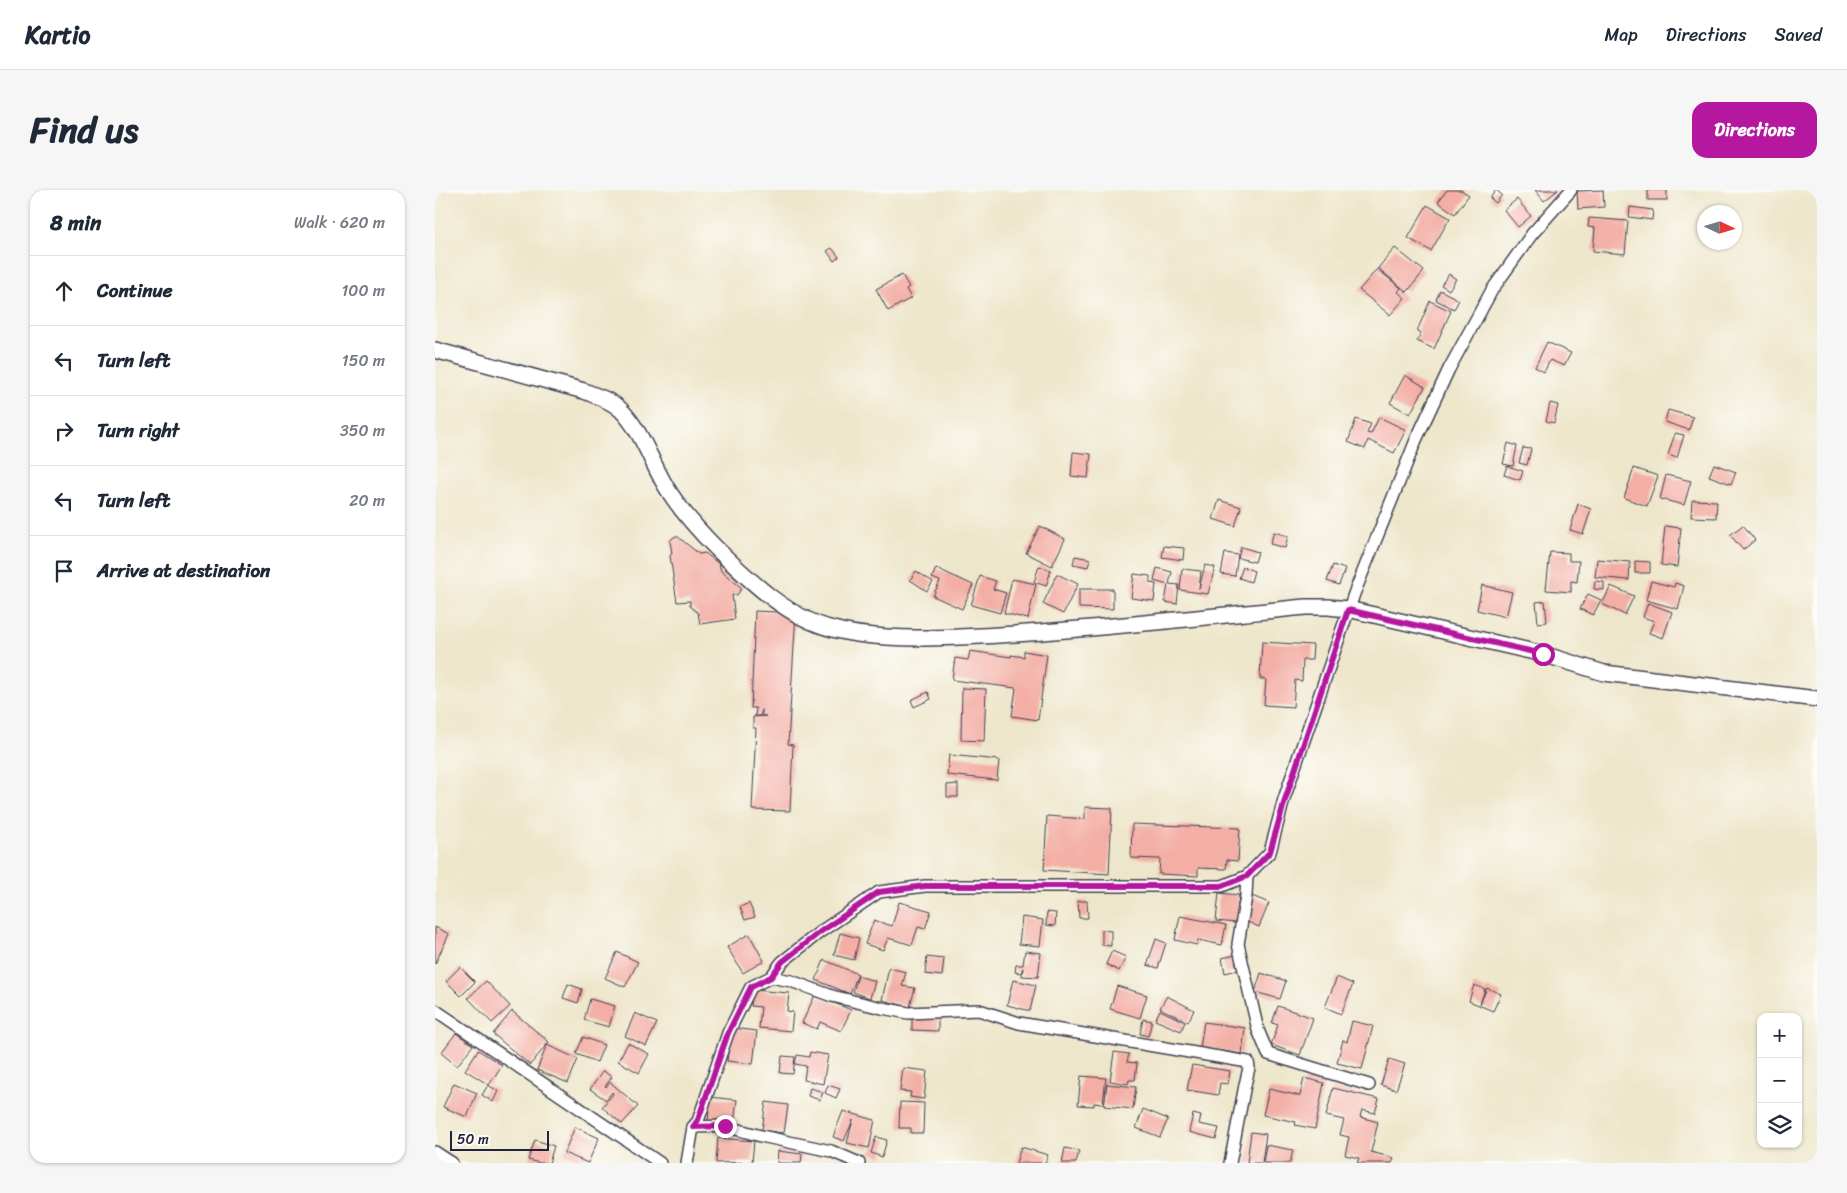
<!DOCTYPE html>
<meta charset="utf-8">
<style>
:root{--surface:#fff;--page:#f6f6f7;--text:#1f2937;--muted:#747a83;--line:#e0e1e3;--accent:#b5179e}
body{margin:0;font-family:Sriracha,sans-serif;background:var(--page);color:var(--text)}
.controls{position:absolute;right:15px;bottom:15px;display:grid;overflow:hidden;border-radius:10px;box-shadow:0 1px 4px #0004}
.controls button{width:45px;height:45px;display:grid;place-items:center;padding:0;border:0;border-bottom:1px solid var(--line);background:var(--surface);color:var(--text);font:25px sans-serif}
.compass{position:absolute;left:1262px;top:15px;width:45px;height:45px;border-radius:50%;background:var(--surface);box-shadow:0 1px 4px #0004;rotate:94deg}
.scale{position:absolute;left:15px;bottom:12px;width:99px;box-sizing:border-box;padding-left:5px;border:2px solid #22223b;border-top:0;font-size:14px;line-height:18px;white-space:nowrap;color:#22223b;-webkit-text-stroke:4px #fdfcf7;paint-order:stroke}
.stop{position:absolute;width:15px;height:15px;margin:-11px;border:4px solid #b5179e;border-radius:50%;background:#fff}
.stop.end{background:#b5179e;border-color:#fff;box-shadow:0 1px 5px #0008}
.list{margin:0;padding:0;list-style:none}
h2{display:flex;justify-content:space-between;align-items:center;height:65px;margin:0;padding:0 20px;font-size:21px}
h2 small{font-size:16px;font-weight:400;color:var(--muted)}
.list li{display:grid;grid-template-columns:32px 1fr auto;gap:15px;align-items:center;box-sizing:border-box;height:70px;padding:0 20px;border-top:1px solid var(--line)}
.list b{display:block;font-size:19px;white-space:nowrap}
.list em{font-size:16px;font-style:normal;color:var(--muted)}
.icon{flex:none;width:28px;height:28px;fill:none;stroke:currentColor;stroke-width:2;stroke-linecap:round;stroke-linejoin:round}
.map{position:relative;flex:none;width:1382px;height:973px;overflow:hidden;border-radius:15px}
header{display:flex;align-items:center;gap:30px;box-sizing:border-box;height:70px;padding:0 25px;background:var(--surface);border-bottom:1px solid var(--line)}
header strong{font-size:24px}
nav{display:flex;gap:28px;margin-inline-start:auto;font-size:18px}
.intro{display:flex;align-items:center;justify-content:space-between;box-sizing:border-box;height:120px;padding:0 30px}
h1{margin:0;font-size:35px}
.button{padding:12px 22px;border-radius:15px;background:var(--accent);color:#fff;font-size:18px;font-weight:700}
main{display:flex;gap:30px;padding:0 30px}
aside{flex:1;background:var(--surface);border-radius:15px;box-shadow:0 1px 4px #0004}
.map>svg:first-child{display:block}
</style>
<header>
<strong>Kartio</strong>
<nav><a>Map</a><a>Directions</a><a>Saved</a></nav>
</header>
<div class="intro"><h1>Find us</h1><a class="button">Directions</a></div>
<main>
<aside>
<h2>8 min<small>Walk · 620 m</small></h2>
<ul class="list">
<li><svg class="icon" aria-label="ahead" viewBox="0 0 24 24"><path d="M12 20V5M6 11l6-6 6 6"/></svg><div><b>Continue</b></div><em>100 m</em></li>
<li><svg class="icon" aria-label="left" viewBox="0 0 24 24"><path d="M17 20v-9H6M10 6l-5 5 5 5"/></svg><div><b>Turn left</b></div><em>150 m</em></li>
<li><svg class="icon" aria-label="right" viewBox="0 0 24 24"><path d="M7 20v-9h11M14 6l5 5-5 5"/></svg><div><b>Turn right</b></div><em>350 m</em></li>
<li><svg class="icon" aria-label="left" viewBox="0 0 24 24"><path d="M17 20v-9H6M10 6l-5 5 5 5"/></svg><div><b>Turn left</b></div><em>20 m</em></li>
<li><svg class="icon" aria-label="arrive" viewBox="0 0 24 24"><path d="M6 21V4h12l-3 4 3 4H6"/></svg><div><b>Arrive at destination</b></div></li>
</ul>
</aside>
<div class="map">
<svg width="1382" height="973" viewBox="0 0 1382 973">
<rect width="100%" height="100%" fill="#fdfcf7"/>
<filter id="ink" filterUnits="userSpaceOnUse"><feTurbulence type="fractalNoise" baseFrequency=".02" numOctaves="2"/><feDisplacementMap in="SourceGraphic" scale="10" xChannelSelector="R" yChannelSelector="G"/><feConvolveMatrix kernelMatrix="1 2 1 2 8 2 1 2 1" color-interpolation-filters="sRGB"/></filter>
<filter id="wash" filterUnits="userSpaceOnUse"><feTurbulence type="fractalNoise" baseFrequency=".0096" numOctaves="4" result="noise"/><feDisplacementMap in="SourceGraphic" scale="20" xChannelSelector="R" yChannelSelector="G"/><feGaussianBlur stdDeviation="1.12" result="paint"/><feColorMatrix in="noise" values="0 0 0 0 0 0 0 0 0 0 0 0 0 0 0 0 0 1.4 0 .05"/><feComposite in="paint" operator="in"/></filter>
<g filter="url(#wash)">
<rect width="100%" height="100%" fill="#eee6ca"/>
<g id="blocks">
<g fill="#f3aea5">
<polygon points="1012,0 1026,0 1034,5 1020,24 1003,12"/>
<polygon points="1061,0 1067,5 1061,13 1055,8"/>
<polygon points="1100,0 1123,0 1109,11"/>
<polygon points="1168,0 1169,17 1143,19 1142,1"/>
<rect x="1213" y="0" width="19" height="10"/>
<polygon points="1082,9 1096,26 1083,37 1069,20"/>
<polygon points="992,15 1015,28 996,61 973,48"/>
<polygon points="1195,17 1218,20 1217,30 1194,27"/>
<polygon points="1154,28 1193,31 1190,64 1158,61 1160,38 1153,37"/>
<polygon points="397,58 404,67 399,71 392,61"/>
<polygon points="960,58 989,81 972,102 943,78"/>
<polygon points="942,79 966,98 963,102 970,108 955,125 924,100"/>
<polygon points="1014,84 1021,89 1014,100 1006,95"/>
<polygon points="467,85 474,97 471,99 476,108 453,121 441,99"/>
<polygon points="1005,100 1024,110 1019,119 1001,110"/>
<polygon points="995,111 1016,121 999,159 982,151 986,143 982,141"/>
<polygon points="1112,152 1136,163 1129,176 1115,170 1109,182 1100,177"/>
<polygon points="970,185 990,197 975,224 955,213"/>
<polygon points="1115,213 1123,215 1119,233 1111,231"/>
<polygon points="1233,220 1258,227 1254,240 1230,232"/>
<polygon points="944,227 971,240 959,263 933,250 930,259 913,252 921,229 936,234 932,243 936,244"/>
<polygon points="1240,243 1249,245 1242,268 1233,265"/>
<polygon points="1073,253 1082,256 1078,276 1068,274"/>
<polygon points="1088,258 1096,259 1092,275 1084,273"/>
<polygon points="638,262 656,264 653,288 636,286"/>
<polygon points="1279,274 1301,282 1296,294 1274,286"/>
<polygon points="1072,276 1088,281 1085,290 1069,285"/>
<polygon points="1199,278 1223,286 1212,316 1189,308"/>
<polygon points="1231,285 1256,291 1249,315 1225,309"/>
<polygon points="784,310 806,317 800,336 778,329"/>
<polygon points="1257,310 1282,311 1281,328 1256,327"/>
<polygon points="1143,314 1156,319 1148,344 1135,340"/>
<polygon points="1308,335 1320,350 1308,360 1295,345"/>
<polygon points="605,336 630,349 617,376 591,363"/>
<polygon points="1230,336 1246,338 1242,377 1226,375"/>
<polygon points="839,342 853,346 850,358 835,354"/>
<polygon points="242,346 264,364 270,363 284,374 286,381 307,398 302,405 297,405 300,429 265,434 263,423 255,416 255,411 242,412 235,366 237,363 235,351 239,347"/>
<polygon points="729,356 749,358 748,370 727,367"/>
<polygon points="806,357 823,362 820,372 803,368"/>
<polygon points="1115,362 1134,363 1134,371 1144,371 1142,392 1136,391 1136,402 1111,400"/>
<polygon points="790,363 803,365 800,386 786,384"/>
<polygon points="640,366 655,369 653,377 638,374"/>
<polygon points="1162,369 1195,372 1194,390 1160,387"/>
<polygon points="1200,371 1215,372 1215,383 1200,383"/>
<polygon points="770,375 780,377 773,404 745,400 747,379 766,381 764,399"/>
<polygon points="898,375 910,379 904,395 892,391"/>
<polygon points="604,376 616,380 611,396 599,392"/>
<polygon points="808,377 819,381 816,392 804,388"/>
<polygon points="501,378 538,395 527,419 498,406 505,391 497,388"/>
<polygon points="722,378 737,382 734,394 744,395 742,414 730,412 733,395 719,391"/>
<polygon points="481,381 498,392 492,401 475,390"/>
<polygon points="622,384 643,394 628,424 608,414"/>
<polygon points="699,384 715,386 715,393 721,394 719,411 696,408"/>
<polygon points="545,386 561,391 558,399 571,403 565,423 536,415"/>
<polygon points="577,389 601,394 593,429 569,423"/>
<polygon points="1160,391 1169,392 1169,400 1159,399"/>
<polygon points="1216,391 1239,397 1240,393 1249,396 1243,419 1211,410"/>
<polygon points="1047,395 1077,402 1071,427 1042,420"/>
<polygon points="1176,396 1199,406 1190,425 1167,414"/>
<polygon points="644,399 678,399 678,419 644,418"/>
<polygon points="1153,404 1166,410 1158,425 1145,419"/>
<polygon points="1110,411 1112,432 1103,433 1101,412"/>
<polygon points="1213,413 1237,422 1228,448 1214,443 1219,431 1208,427"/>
<polygon points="320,421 361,423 353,554 358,555 355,621 317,620 321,538 318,538 318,527 331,526 327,526 327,519 325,526 320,526 321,518 316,518"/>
<polygon points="827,452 878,455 877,470 868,470 867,491 860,490 858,517 829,515 831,489 825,489"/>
<polygon points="535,461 576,467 576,465 589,467 589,461 612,465 603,530 577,526 581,498 517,490 520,468 533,470"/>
<polygon points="527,498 551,499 549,551 526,550"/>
<polygon points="493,502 496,509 479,517 476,510"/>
<polygon points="514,565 564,570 562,590 512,585"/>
<polygon points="523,594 523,607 512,607 512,595"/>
<polygon points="650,617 677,618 674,684 609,680 612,626 650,629"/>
<polygon points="697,634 805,638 803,671 792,670 791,679 763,678 763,686 724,684 725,669 696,668"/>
<polygon points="784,703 804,705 801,733 781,731"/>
<polygon points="817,706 834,713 824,737 808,730"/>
<polygon points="643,711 652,711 653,728 644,728"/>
<polygon points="464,712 496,721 490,739 483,737 477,755 453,748 448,760 430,754 439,730 457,736"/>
<polygon points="314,713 320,727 310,730 305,717"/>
<polygon points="612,722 621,723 620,736 611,735"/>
<polygon points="745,726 791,735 787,755 763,750 762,755 740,750"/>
<polygon points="587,727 608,730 605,756 584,754"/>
<polygon points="0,737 14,744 0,774"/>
<polygon points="667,740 676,741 676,756 667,755"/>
<polygon points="405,743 424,748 419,770 399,765"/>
<polygon points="314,744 329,771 308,783 292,757"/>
<polygon points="721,749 731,753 723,778 712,775"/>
<polygon points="590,761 606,763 603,787 587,786 588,778 586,783 580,782 581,775 588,775"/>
<polygon points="677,761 691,767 684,781 671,774"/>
<polygon points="182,762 203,772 190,797 170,788"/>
<polygon points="800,765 803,780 790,783 787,768"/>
<polygon points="492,767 509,769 507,786 490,784"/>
<polygon points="389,770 423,784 415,804 381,790"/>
<polygon points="25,777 40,792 26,806 11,791"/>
<polygon points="454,778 471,782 467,796 480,798 475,817 447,810"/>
<polygon points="826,783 851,791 845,809 820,802"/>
<polygon points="423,786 440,791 435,808 418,802"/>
<polygon points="902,787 918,794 906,824 890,817"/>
<polygon points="578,790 601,795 595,821 572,815"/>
<polygon points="51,791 75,816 57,833 33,808"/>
<polygon points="133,794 147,799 143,813 128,808"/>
<polygon points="1039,795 1050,799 1045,814 1052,798 1066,804 1058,821 1034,811"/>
<polygon points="682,796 712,805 705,828 675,819"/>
<polygon points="318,800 354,803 352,821 358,822 356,841 324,838 326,817 316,816"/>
<polygon points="380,805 416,820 406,841 385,832 382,839 367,833"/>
<polygon points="732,806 759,820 753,832 725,818"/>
<polygon points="155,809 180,816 174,837 149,830"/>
<polygon points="843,816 878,828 865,865 836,855 843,835 837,833"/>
<polygon points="725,820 750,832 746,841 720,830"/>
<polygon points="77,821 114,852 95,875 58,844"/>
<polygon points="200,823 222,833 211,856 190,846"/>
<polygon points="477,827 503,828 503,841 477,840"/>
<polygon points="708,829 717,831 713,846 705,844"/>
<polygon points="917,831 938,836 927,879 902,873 908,850 912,852"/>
<polygon points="769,832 810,838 807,864 765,858"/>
<polygon points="296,838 322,841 318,874 292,871"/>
<polygon points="21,843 38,855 22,876 6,863"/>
<polygon points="148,847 169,855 162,872 141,864"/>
<polygon points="193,853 214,864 204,883 183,871"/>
<polygon points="112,855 143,869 133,893 102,880"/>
<polygon points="43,860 67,875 54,895 30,880"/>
<polygon points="375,862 393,865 388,894 369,890 371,876 360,874 362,865 374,867"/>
<polygon points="679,862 694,864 692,872 702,873 700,890 694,890 693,894 675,891"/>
<polygon points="347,866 360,867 358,884 345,883"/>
<polygon points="954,869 970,874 961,900 946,895"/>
<polygon points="757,875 795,881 793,894 785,893 783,905 752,900"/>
<polygon points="468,878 492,881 489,909 475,907 476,902 465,901"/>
<polygon points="168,881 177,887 170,896 171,897 175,892 203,916 187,934 167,917 178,904 177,902 171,910 155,899"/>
<polygon points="646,886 671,888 668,914 659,913 659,916 643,915"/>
<polygon points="869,888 889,893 880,939 860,935 861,932 828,925 834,899 865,906"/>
<polygon points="19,893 42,903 32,927 8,917"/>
<polygon points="672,894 701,897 698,919 669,916"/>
<polygon points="53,895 63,901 58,912 47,905"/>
<polygon points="393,895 405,899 401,908 390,903"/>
<polygon points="375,898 388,902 385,910 373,906"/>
<polygon points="898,898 944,909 940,923 927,920 925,927 943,932 936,962 959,968 957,973 922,973 924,968 910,965 914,947 905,945 909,930 891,926"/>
<polygon points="275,907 302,910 299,933 273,931"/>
<polygon points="331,912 353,915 349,943 327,940"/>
<polygon points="465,912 489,913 488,943 476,943 476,938 464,938"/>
<polygon points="708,919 733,929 725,947 701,938"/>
<polygon points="408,921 440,930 434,958 412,953 418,930 409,951 398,947"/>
<polygon points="758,924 766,926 764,934 784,938 781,949 754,942"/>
<polygon points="140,937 164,948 153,973 129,963"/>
<polygon points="816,942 831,944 827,973 812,973"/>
<polygon points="441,947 452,950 447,967 436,963"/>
<polygon points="283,948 319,951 317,972 281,973"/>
<polygon points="100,950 119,956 114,973 105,973 93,970"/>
<polygon points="831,955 858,960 855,973 828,973"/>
<polygon points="586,957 613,965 610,973 581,973"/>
<polygon points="630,958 644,961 641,973 627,973"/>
<polygon points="343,961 367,964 366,973 342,973"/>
</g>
</g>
</g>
<g filter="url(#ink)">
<use href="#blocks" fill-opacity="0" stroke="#413f50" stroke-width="1"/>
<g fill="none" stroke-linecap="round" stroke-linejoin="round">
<g stroke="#413f50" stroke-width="14">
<g id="minor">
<polyline points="812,686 811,706 803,754 823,840 833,864 934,895"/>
<polyline points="336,787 356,791 397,806 447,818 473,823 544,820 584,833 813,872 814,878 810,895 795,973"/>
<polyline points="0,820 225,973"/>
<polyline points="258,937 290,936 326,946 396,961 424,973"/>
<polyline points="0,962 17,973"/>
<polyline points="252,973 258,937 263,931 293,843 316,797 336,787 347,772 385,742 444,702 490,696 787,696 812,686 835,662 849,609 919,404 981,250 1014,179 1057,100 1097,44 1136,0"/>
</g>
</g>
<g stroke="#413f50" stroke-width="18">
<path id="tertiary" d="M0,160L149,201C161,206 176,210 186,220C206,240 216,271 230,295C244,319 263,340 282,359C315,391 353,428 398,439C446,452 514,448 564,445C666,439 768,427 871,417H893L913,419L1108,464L1169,483L1382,509"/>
</g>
<use href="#minor" stroke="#fff" stroke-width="11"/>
<use href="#tertiary" stroke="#fff" stroke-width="15"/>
</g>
</g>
<g fill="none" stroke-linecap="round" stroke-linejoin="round" filter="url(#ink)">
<polyline stroke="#b5179e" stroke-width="6" points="290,936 258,937 263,930 293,843 316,797 336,787 347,772 385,742 444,702 490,696 787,696 812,686 835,662 850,610 913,420 1108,464"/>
</g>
</svg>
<div class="controls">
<button>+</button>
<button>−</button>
<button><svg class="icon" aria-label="layers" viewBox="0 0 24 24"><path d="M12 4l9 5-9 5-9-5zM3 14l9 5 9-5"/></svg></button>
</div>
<svg class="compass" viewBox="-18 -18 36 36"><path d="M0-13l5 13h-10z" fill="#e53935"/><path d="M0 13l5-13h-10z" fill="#747a83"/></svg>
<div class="scale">50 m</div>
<div class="stop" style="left:1108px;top:464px"></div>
<div class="stop end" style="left:290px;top:936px"></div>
</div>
</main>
